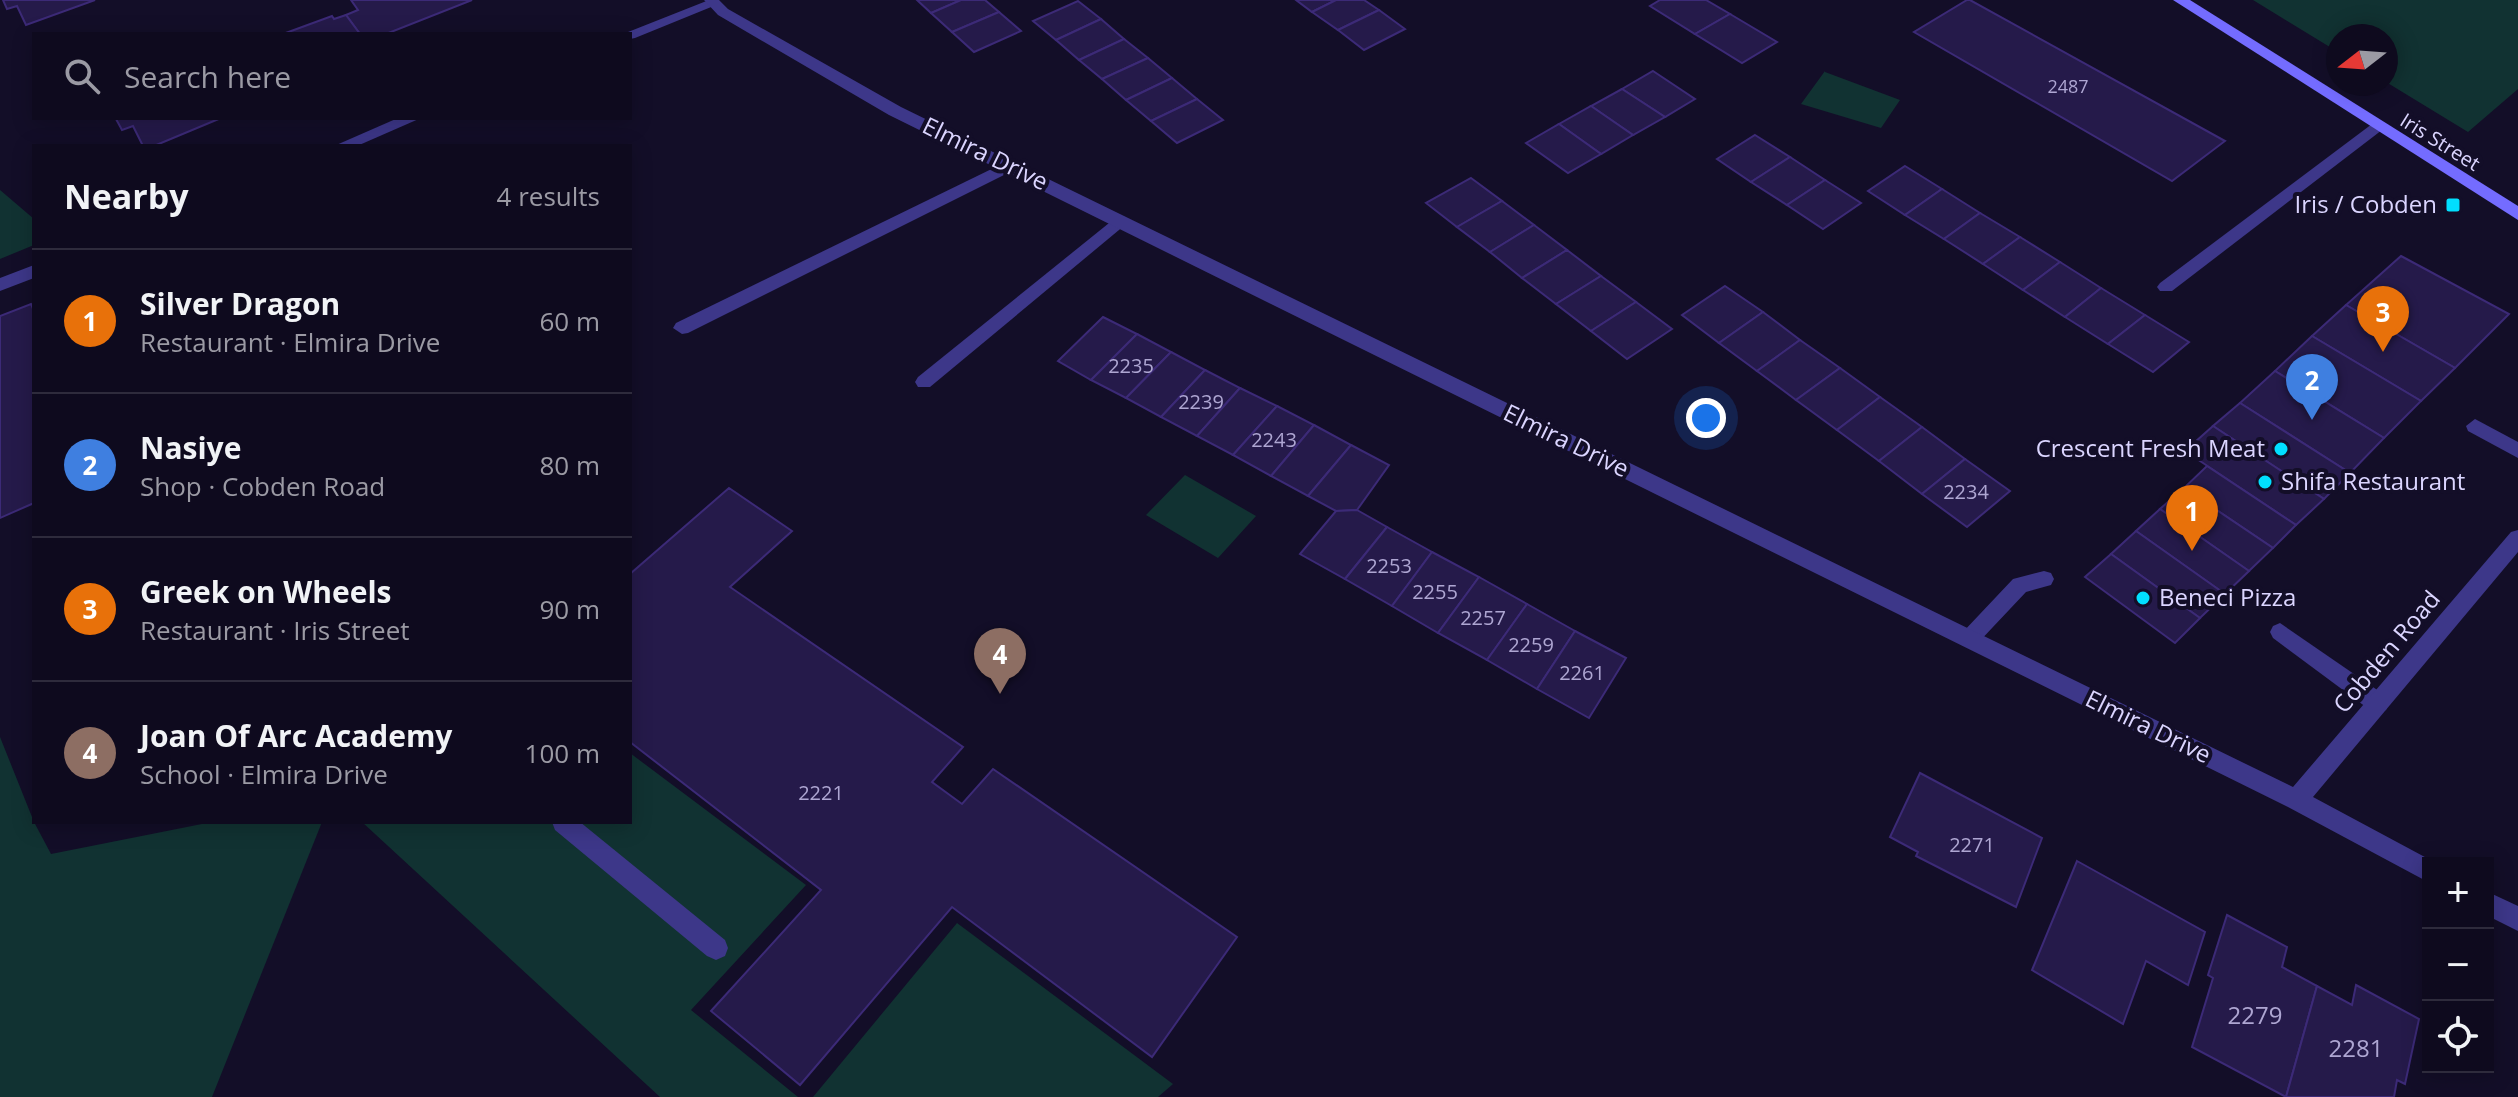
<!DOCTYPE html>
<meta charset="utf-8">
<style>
:root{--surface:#0e0a1e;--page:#1c182b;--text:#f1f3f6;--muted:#9b9aa4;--line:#2e2b3c;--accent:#d93025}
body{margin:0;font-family:"Open Sans",sans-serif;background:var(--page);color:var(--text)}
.controls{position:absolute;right:24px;bottom:24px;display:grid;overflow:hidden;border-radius:0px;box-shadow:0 4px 20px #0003}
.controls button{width:72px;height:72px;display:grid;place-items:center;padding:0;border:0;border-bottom:2px solid var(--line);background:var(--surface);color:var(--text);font:40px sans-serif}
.compass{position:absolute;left:2326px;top:24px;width:72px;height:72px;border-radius:50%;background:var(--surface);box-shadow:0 4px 20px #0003;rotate:253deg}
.you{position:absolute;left:1706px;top:418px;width:28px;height:28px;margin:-20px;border:6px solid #fff;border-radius:50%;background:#1a73e8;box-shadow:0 0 0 12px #1a73e833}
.badge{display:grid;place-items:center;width:52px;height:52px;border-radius:50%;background:var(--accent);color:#fff;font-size:26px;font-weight:700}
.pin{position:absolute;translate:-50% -66px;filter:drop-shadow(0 2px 4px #0008)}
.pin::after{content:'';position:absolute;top:42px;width:28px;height:24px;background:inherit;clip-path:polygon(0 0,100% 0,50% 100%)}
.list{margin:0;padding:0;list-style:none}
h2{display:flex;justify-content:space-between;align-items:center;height:104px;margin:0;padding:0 32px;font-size:34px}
h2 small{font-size:26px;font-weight:400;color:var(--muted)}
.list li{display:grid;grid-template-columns:52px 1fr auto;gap:24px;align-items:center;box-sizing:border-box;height:144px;padding:0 32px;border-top:2px solid var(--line)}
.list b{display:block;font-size:30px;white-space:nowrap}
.list p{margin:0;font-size:26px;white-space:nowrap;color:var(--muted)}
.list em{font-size:26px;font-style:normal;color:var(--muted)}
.icon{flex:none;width:44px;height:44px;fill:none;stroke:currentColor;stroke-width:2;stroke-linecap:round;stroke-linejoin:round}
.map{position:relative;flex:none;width:2518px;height:1097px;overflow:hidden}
.search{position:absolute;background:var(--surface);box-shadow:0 4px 20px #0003;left:32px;top:32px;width:600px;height:88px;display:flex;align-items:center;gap:20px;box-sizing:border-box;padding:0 28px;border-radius:0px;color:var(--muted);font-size:30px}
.panel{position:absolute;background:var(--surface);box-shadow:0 4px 20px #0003;left:32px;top:144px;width:600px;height:680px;border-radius:0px}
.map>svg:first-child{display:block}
</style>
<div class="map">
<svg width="2518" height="1097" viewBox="0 0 2518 1097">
<rect width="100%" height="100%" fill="#130e28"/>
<g fill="#113232">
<polygon points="2253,0 2518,0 2518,89 2468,132 2386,82 2386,36 2338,36 2338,52"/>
<polygon points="1825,71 1825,72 1900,100 1881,128 1801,104"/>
<polygon points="0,190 34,219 34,245 0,259"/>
<polygon points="1185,475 1256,516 1218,558 1146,515"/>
<polygon points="0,737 34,822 51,854 212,822 322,822 212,1097 0,1097"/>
<polygon points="630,753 806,885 691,1010 798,1097 660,1097 362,822 630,822"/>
<polygon points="957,923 1173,1084 1158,1097 813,1097"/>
</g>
<g fill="#251a4a" stroke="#3c2a77" stroke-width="2">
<polygon points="3,0 95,0 26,25 17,6 7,9"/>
<polygon points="351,0 472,0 386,34 360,34 346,15 358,10"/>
<polygon points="917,0 961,0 931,13"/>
<polygon points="961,0 985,0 999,12 952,32 931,13"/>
<polygon points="1296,0 1336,0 1312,12"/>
<polygon points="1336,0 1364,0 1379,10 1338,30 1312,12"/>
<polygon points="1660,0 1706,0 1730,14 1695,34 1650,6"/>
<polygon points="1967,0 1970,0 2225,141 2172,181 1914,32"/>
<polygon points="1078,1 1101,19 1056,40 1033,21"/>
<polygon points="1379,10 1405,29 1364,50 1338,30"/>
<polygon points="999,12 1021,31 974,52 952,32"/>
<polygon points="1730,14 1777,42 1742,63 1695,34"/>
<polygon points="346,15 360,34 283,34 332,16 334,19"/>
<polygon points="1101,19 1124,39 1079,60 1056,40"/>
<polygon points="1124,39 1148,58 1102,79 1079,60"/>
<polygon points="1148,58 1172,78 1126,100 1102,79"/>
<polygon points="1653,71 1695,99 1665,117 1622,89"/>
<polygon points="1172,78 1197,99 1151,121 1126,100"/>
<polygon points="1622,89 1665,117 1633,135 1591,106"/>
<polygon points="1197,99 1223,120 1177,143 1151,121"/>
<polygon points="1591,106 1633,135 1601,154 1559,124"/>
<polygon points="221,118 154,146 143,146 133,126 122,130 116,119"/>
<polygon points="1559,124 1601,154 1568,173 1526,143"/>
<polygon points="1755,135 1790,157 1751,182 1717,159"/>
<polygon points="1790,157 1825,180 1787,205 1751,182"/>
<polygon points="1905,166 1942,189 1905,215 1868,191"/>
<polygon points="1471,178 1502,201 1457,227 1426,203"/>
<polygon points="1825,180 1861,203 1823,229 1787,205"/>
<polygon points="1942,189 1980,213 1944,239 1905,215"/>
<polygon points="1502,201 1534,225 1490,252 1457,227"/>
<polygon points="1980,213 2020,237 1983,264 1944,239"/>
<polygon points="1534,225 1567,250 1522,278 1490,252"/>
<polygon points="2020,237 2060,262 2023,290 1983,264"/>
<polygon points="1567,250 1601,276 1556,304 1522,278"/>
<polygon points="2401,256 2509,314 2455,368 2346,305"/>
<polygon points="2060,262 2101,288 2065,317 2023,290"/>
<polygon points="1601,276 1636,302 1591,331 1556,304"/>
<polygon points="1725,286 1763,312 1719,343 1682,315"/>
<polygon points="2101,288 2145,315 2108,344 2065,317"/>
<polygon points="1636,302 1672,329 1627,359 1591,331"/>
<polygon points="31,304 34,311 34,503 0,518 0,316"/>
<polygon points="2346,305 2455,368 2421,401 2312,336"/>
<polygon points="1763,312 1800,340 1757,371 1719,343"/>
<polygon points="2145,315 2189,342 2153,372 2108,344"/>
<polygon points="1103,317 1137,334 1091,380 1058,361"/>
<polygon points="1137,334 1171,352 1126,398 1091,380"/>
<polygon points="2312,336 2421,401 2384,438 2275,371"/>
<polygon points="1800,340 1840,368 1796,400 1757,371"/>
<polygon points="1171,352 1205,370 1161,417 1126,398"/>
<polygon points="1840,368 1880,397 1837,430 1796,400"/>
<polygon points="1205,370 1240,388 1197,436 1161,417"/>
<polygon points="2275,371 2384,438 2350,473 2240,403"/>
<polygon points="1240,388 1277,406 1233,455 1197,436"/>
<polygon points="1880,397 1922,427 1879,461 1837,430"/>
<polygon points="2240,403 2350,473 2324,499 2213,426"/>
<polygon points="1277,406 1314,425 1271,476 1233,455"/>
<polygon points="1314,425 1351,445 1308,496 1271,476"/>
<polygon points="2213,426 2324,499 2296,525 2185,451"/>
<polygon points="1922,427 1965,459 1922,494 1879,461"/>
<polygon points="1351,445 1389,465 1357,510 1336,511 1308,496"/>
<polygon points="1965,459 2010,491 1967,527 1922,494"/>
<polygon points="2207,466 2296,525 2273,548 2184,488"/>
<polygon points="729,488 792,531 730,587 963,747 932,782 962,804 993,769 1237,937 1152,1057 952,907 800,1085 711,1011 821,890 630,742 630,574"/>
<polygon points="2184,488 2273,548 2249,571 2160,509"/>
<polygon points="2160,509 2249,571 2225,594 2136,531"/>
<polygon points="1357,510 1387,527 1345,579 1300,554 1336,511"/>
<polygon points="1387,527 1432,552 1392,606 1345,579"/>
<polygon points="2136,531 2225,594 2200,618 2111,554"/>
<polygon points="1432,552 1479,577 1438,633 1392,606"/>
<polygon points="2111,554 2200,618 2175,643 2085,577"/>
<polygon points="1479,577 1527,604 1487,660 1438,633"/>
<polygon points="1527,604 1575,631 1537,689 1487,660"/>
<polygon points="1575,631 1626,658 1589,718 1537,689"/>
<polygon points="1920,773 2042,838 2016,907 1916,856 1918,852 1890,837"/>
<polygon points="2077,861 2205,932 2188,985 2146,961 2123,1024 2032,970"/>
<polygon points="2227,915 2287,947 2282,967 2317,986 2286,1097 2192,1047 2213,978 2208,975"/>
<polygon points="2356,985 2419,1019 2405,1084 2397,1080 2394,1097 2286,1097 2317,986 2352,1005"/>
</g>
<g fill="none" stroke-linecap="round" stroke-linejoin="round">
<g fill="#3d3789" fill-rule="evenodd">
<polygon points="709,0 721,3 635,38 630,39 630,34 623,34"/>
<polygon points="398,118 421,118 357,146 334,146"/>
<polygon points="2376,121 2384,126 2382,130 2172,291 2160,291 2157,287 2160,283"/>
<polygon points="1010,160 1016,161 1016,169 688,333 682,334 673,328 676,323"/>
<polygon points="1119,215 1125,217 1125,225 930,387 918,387 915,382 918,377"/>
<polygon points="34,265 34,278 0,291 0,278"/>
<polygon points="2475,419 2518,442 2518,458 2468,431 2466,426"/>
<polygon points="2044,571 2051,573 2054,579 2051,585 2026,592 1976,645 1969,648 1962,645 1959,639 1962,633 2013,579"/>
<polygon points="2280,623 2386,696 2389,703 2386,710 2378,713 2370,710 2273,638 2270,632 2273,626"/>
<polygon points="552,822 580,822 725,940 728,948 725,956 716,960 707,956 555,830"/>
</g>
<g fill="#3d3789" fill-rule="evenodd">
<polygon points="704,0 719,0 728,9 901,107 2293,787 2511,532 2518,530 2518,552 2313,797 2436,863 2428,863 2428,882 2288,807 889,115 718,15"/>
<polygon points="2488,892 2518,906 2518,931 2488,916"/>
</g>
<polygon fill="#746cff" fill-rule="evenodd" points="2173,0 2190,0 2518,206 2518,220"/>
</g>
<g fill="#01dfff" stroke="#130e28" stroke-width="3">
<rect x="2445" y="197" width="16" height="16" rx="4"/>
<circle cx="2281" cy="449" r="8"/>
<circle cx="2265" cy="482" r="8"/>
<circle cx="2143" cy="598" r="8"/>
</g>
<g text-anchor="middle" stroke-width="8" stroke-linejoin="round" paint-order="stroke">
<g font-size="18" fill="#aea6d2">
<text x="2068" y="93">2487</text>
</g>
<g font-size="20" fill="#dbd5ff" stroke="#130e28">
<text transform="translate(2440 142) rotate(32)" y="7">Iris Street</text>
</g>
<g font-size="20" fill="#aea6d2">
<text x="1131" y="373">2235</text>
<text x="1201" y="409">2239</text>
<text x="1274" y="447">2243</text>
<text x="1966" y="499">2234</text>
<text x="1389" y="573">2253</text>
<text x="1435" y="599">2255</text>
<text x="1483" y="625">2257</text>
<text x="1531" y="652">2259</text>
<text x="1582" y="680">2261</text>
<text x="821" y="800">2221</text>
<text x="1972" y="852">2271</text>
</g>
<g font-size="24" fill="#dbd5ff" stroke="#130e28">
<text transform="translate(985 154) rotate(26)" y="8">Elmira Drive</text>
<text transform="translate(1566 441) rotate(26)" y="8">Elmira Drive</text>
<text transform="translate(2387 652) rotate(-50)" y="8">Cobden Road</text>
<text transform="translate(2148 727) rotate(26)" y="8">Elmira Drive</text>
</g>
<g font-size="24" fill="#dbd5ff" stroke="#130e28" text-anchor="end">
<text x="2437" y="213">Iris / Cobden</text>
<text x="2265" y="457">Crescent Fresh Meat</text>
<text x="2281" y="490" text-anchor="start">Shifa Restaurant</text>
<text x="2159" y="606" text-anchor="start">Beneci Pizza</text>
</g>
<g font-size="24" fill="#aea6d2">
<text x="2255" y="1024">2279</text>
<text x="2356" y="1057">2281</text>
</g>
</g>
</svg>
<div class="controls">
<button>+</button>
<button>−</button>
<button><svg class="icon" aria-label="locate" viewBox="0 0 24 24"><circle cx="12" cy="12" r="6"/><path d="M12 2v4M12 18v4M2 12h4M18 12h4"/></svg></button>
</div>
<svg class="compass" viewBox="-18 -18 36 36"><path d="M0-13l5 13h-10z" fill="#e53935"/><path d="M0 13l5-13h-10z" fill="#9b9aa4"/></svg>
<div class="you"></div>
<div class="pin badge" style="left:2192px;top:551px;background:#e8710a">1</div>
<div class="pin badge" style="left:2312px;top:420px;background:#3f7fe0">2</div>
<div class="pin badge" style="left:2383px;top:352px;background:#e8710a">3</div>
<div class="pin badge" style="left:1000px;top:694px;background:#8d6e63">4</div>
<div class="search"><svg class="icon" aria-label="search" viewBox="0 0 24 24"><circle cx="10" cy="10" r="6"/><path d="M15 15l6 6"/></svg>Search here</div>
<section class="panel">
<h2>Nearby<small>4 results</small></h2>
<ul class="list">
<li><span class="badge" style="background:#e8710a">1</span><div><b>Silver Dragon</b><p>Restaurant · Elmira Drive</p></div><em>60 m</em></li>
<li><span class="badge" style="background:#3f7fe0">2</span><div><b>Nasiye</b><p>Shop · Cobden Road</p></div><em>80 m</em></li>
<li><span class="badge" style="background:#e8710a">3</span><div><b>Greek on Wheels</b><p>Restaurant · Iris Street</p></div><em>90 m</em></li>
<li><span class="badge" style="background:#8d6e63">4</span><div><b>Joan Of Arc Academy</b><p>School · Elmira Drive</p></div><em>100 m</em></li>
</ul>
</section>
</div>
